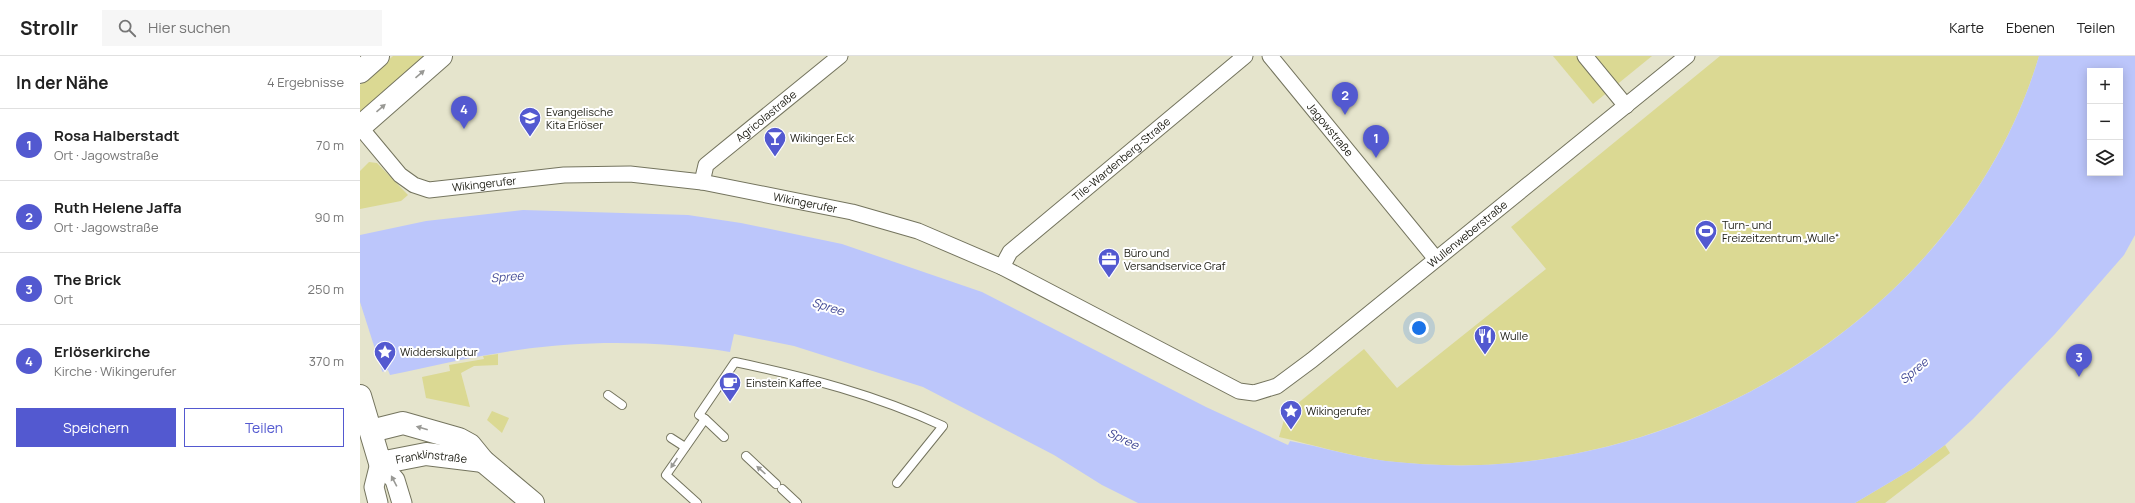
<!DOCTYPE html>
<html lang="de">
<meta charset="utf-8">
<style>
:root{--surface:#fff;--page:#f6f6f6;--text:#222;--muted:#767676;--line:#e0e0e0;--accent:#5359d0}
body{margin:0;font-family:Manrope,sans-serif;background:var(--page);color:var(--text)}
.controls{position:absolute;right:12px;top:12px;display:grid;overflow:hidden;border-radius:0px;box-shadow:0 2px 10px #0003}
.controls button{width:36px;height:36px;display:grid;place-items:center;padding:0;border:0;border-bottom:1px solid var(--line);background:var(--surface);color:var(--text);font:20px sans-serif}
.you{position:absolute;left:1059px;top:272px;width:14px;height:14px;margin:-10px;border:3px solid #fff;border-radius:50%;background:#1a73e8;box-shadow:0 0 0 6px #1a73e833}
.badge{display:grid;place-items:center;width:26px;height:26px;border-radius:50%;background:var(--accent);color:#fff;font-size:13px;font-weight:700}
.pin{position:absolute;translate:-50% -33px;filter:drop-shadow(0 1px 2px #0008)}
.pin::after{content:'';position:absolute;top:21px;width:14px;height:12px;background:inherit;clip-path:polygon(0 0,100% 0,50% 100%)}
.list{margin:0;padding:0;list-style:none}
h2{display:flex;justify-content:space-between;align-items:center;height:52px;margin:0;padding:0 16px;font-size:17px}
h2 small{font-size:13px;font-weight:400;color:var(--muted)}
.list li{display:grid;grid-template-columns:26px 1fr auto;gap:12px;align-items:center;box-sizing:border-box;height:72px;padding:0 16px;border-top:1px solid var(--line)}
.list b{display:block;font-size:15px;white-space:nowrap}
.list p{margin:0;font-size:13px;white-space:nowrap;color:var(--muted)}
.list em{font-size:13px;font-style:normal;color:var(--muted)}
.actions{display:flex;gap:8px;padding:12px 16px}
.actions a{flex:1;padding:9px 0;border:1px solid var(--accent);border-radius:0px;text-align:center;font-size:14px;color:var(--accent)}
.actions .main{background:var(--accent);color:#fff}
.icon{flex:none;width:22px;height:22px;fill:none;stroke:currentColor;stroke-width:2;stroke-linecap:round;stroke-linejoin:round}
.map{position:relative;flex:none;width:1775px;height:447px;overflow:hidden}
header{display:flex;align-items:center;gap:24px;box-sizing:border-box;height:56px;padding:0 20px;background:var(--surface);border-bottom:1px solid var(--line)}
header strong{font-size:19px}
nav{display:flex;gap:22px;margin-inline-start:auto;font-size:14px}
.search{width:280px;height:36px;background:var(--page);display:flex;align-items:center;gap:10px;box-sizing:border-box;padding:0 14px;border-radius:0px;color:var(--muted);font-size:15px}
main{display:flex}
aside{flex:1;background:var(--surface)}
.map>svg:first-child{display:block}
</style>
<header>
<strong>Strollr</strong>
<div class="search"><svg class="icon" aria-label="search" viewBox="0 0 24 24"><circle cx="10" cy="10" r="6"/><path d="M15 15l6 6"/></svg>Hier suchen</div>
<nav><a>Karte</a><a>Ebenen</a><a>Teilen</a></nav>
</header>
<main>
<aside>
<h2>In der Nähe<small>4 Ergebnisse</small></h2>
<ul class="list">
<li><span class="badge">1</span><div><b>Rosa Halberstadt</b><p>Ort · Jagowstraße</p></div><em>70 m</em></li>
<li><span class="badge">2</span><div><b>Ruth Helene Jaffa</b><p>Ort · Jagowstraße</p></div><em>90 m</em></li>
<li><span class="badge">3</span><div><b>The Brick</b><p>Ort</p></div><em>250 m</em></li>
<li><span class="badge">4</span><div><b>Erlöserkirche</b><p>Kirche · Wikingerufer</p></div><em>370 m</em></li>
</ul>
<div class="actions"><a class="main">Speichern</a><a>Teilen</a></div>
</aside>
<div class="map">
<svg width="1775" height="447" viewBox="0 0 1775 447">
<rect width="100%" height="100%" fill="#e5e4cc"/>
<g fill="#dbd993">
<polygon points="33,0 68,0 0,56 0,29"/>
<polygon points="1193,0 1292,0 1233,48"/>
<path d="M1360,0H1679C1610,232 1375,391 1139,408C1102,411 1062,409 1025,405C990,400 954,389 919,381L926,357L1004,293L1037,332L1186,213L1151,171Z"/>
<polygon points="9,106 17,107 48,139 41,145 0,153 0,115"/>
<polygon points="138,298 138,309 114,310 101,317 110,351 66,342 62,321 90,315 89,309 124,303 123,300"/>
<polygon points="132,355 149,362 142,377 127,364"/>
<polygon points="1585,389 1590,397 1525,447 1495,447 1554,412"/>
</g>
<path fill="#bcc6fb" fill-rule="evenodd" d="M1679,0H1775V179L1764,199L1695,278L1613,363L1585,389L1554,412L1495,447H778L742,429L694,399L563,331L434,290L374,278L370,296C301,285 227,284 158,294C115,300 72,310 30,319L28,314L0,323V179L66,165L163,154L328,159L381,167L482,188L622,236L846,351L928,389L930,385C962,391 994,401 1026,405C1063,409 1102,411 1138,408C1374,393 1611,231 1679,0ZM1730,15H1760V117H1730Z"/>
<polygon fill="#e5e4cc" points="0,246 23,318 0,325"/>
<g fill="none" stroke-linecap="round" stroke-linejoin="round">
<g stroke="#74745e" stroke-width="10">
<g id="service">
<polyline points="248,339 262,349"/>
<path d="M345,363L339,359L375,306C447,321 516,339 583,370L537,427"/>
<polyline points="311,382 325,391"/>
<polyline points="386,400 416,428"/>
<polyline points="422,433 437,447"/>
<polyline points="337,447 306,419 345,363 364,381"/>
</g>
</g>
<g stroke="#74745e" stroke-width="17">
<g id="minor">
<path id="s1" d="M910,0L1076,203"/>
<polyline points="1225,0 1266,50"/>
<path id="s2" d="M0,71L40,119L54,129L69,134L204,119L270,118L342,126L492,156L558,175L642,211L879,335L894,337L917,330L952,304L1327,0"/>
<path id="s3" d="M342,126L346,109L480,0"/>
<path id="s4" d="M642,211L650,196L885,0"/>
</g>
</g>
<g stroke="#74745e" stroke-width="21">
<g id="tertiary">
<polyline points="20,407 35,424 42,447"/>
<polyline points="18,447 14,431 20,407"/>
</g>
</g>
<g stroke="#74745e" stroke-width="24">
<g id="secondary">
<polyline points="0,16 18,0"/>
<polyline points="0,71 81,0"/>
<path id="s5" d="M0,340L20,407L66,398L123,405"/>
<polyline points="11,375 43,367 99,383 110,389 123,405 173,447"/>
</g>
</g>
<use href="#service" stroke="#fff" stroke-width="8"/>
<use href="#minor" stroke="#fff" stroke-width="15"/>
<use href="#tertiary" stroke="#fff" stroke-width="19"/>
<use href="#secondary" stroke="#fff" stroke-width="22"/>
</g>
<defs><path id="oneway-solid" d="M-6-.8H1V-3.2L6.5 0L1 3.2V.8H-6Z"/></defs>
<g fill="#999995">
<use href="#oneway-solid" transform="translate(60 18) rotate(-41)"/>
<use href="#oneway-solid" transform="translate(21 52) rotate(-41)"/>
<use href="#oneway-solid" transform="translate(62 372) rotate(-164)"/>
<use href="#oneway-solid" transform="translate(314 407) rotate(124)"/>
<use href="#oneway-solid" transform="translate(401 414) rotate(-138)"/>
<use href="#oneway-solid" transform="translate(34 425) rotate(-118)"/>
</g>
<defs>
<g id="school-pin" transform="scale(1.15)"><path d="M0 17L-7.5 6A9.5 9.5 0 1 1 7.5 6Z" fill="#5359d0" stroke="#fff"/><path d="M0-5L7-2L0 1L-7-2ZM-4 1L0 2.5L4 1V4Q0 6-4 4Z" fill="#fff"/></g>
<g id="bar-pin" transform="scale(1.15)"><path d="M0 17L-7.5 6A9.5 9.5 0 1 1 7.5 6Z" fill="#5359d0" stroke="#fff"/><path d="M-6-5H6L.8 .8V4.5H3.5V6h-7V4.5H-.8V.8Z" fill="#fff"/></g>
<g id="stadium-pin" transform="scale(1.15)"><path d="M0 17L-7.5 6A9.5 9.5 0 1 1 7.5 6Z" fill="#5359d0" stroke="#fff"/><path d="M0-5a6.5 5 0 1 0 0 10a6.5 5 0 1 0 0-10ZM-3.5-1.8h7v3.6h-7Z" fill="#fff"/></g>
<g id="office-pin" transform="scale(1.15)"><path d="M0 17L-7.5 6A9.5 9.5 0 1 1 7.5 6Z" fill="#5359d0" stroke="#fff"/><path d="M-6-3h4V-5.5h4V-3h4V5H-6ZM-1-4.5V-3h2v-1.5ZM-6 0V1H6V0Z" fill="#fff"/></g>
<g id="restaurant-pin" transform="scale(1.15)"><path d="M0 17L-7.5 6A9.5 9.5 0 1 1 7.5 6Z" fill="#5359d0" stroke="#fff"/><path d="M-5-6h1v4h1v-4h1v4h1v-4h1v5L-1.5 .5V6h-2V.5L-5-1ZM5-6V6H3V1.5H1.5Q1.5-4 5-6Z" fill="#fff"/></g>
<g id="sight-pin" transform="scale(1.15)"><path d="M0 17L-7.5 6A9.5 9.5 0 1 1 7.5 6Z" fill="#5359d0" stroke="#fff"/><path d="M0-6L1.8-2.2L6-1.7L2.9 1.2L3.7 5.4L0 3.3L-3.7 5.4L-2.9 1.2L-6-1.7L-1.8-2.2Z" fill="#fff"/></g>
<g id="cafe-pin" transform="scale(1.15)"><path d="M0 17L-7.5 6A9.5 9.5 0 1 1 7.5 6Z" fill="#5359d0" stroke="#fff"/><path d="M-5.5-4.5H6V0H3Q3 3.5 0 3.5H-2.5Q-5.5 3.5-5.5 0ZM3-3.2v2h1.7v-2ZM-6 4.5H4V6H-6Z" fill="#fff"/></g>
</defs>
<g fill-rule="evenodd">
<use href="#school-pin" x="170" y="62"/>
<use href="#bar-pin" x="415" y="82"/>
<use href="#stadium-pin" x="1346" y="175"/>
<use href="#office-pin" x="749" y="203"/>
<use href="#restaurant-pin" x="1125" y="280"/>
<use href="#sight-pin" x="25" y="296"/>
<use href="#cafe-pin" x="370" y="327"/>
<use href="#sight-pin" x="931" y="355"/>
</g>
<g text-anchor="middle" stroke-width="4" stroke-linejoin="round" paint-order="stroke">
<g font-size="11" fill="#1c1c13" stroke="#fff" text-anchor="start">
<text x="186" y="60">Evangelische<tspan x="186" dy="13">Kita Erlöser</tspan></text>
<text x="430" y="86">Wikinger Eck</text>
<text x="1362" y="173">Turn- und<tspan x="1362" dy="13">Freizeitzentrum „Wulle“</tspan></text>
<text x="764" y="201">Büro und<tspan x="764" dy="13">Versandservice Graf</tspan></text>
<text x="1140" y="284">Wulle</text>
<text x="40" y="300">Widderskulptur</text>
<text x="386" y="331">Einstein Kaffee</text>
<text x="946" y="359">Wikingerufer</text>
</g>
<g font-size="11" fill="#1c1c13" stroke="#fff">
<text dy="4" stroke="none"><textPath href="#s3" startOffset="95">Agricolastraße</textPath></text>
<text dy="4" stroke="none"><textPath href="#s1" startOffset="95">Jagowstraße</textPath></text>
<text dy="4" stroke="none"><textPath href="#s4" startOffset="162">Tile-Wardenberg-Straße</textPath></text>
<text dy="4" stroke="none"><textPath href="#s2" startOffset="151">Wikingerufer</textPath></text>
<text dy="4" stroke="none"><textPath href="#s2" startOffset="475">Wikingerufer</textPath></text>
<text dy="4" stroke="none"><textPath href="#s2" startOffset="1233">Wullenweberstraße</textPath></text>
<text dy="4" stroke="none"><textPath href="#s5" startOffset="122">Franklinstraße</textPath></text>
</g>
<g font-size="12" font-style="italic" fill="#424996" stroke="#fff">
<text transform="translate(147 221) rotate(-5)" y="4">Spree</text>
<text transform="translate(468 251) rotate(17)" y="4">Spree</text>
<text transform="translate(1554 315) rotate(-40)" y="4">Spree</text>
<text transform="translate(763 383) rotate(26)" y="4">Spree</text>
</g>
</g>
</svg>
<div class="controls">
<button>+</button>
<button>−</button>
<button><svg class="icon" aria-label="layers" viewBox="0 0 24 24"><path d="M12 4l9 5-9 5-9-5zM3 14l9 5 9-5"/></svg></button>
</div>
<div class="you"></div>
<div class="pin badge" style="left:1016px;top:102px">1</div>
<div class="pin badge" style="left:985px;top:59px">2</div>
<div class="pin badge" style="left:1719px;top:321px">3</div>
<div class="pin badge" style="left:104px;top:73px">4</div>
</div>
</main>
